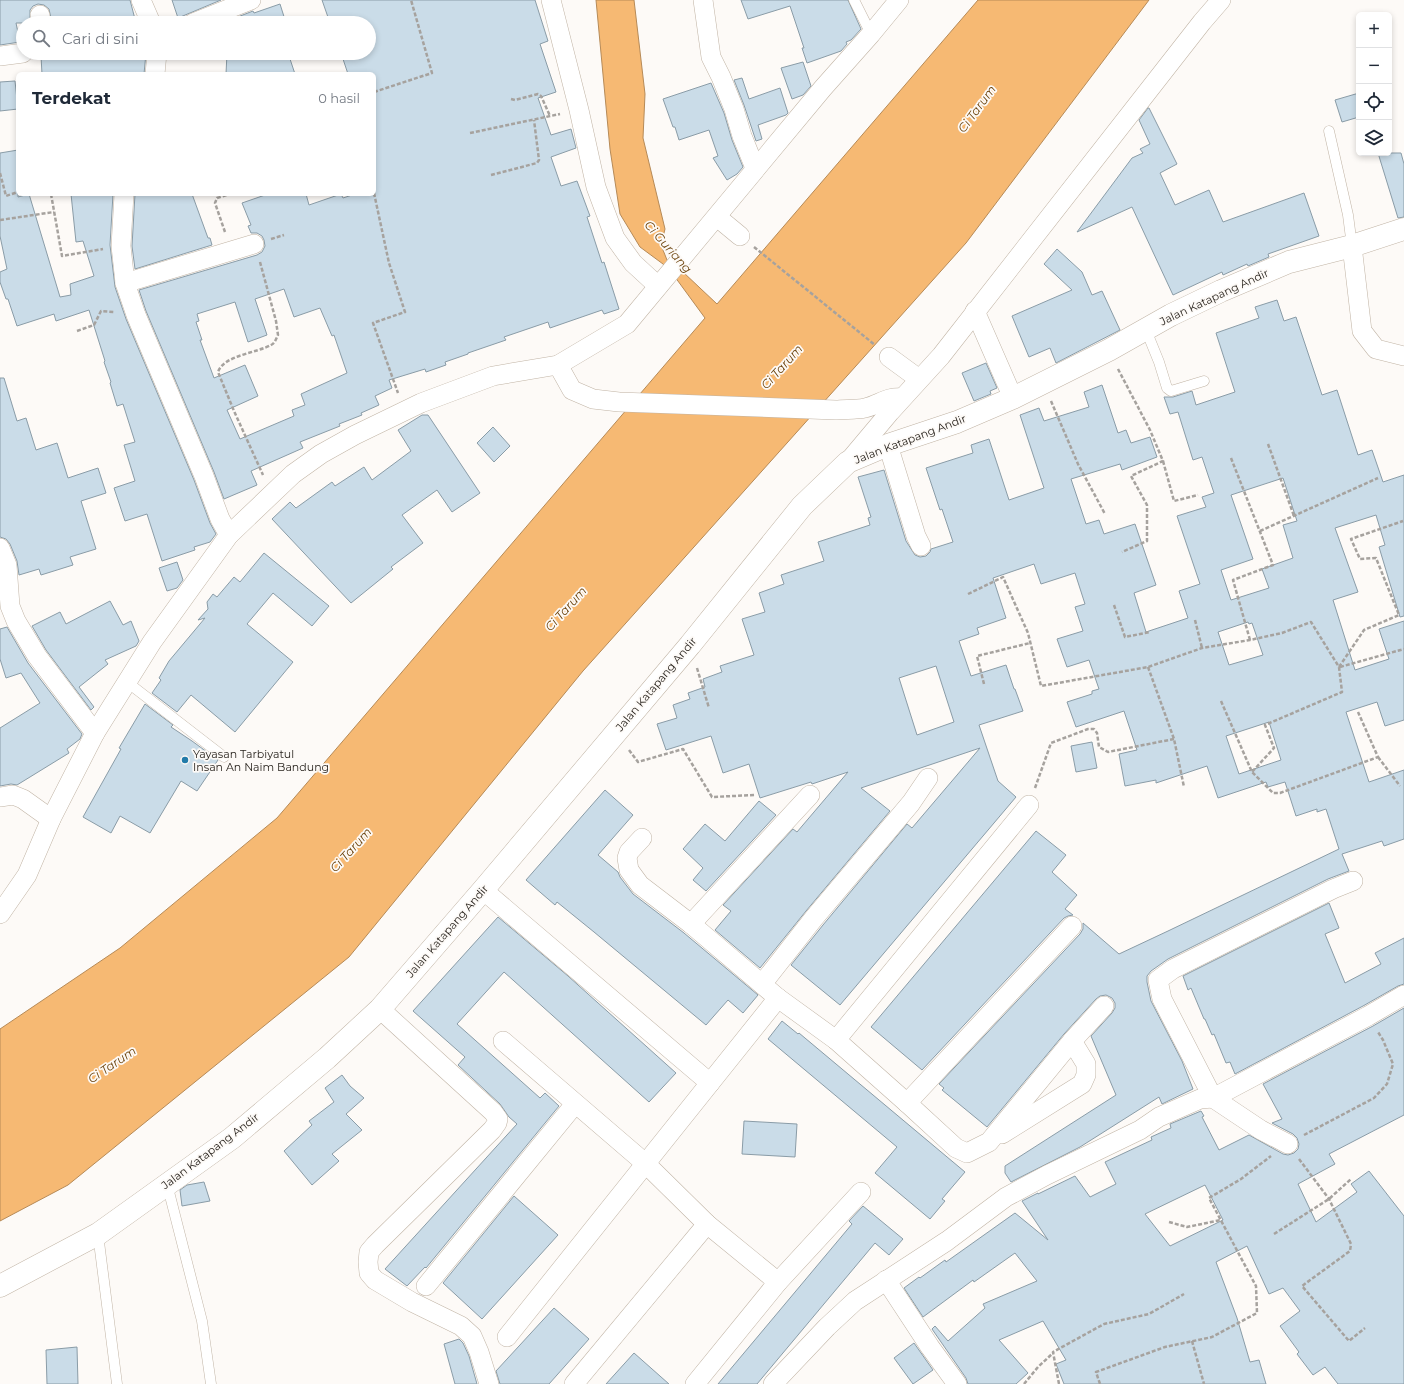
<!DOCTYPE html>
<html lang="id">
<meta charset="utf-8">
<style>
:root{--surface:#fff;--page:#f2f2f3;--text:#1f2937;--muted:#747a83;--line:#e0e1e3}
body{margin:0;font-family:Montserrat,sans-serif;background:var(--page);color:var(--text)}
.controls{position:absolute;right:12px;top:12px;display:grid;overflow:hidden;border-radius:6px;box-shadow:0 2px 6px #0003}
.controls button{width:36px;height:36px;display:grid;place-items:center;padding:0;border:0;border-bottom:1px solid var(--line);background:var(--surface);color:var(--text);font:20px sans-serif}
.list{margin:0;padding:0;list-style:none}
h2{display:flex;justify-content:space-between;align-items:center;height:52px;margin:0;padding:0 16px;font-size:17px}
h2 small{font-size:13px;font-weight:400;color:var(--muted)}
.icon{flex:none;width:22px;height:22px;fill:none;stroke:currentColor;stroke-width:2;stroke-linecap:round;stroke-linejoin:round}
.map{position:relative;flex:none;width:1404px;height:1384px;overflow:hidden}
.search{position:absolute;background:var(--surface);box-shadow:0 2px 6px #0003;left:16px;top:16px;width:360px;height:44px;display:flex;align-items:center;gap:10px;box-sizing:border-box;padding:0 14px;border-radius:22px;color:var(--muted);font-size:15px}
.panel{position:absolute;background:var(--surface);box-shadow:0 2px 6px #0003;left:16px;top:72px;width:360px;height:124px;border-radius:6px}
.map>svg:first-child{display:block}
</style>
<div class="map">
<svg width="1404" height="1384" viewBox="0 0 1404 1384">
<rect width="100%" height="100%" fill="#fdfaf7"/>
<polygon fill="#f6b973" stroke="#b68a57" points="596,0 634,0 645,94 643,138 665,229 661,245 667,260 683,272 717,304 978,0 1149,0 966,243 583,671 349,957 68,1185 0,1221 0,1029 120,948 277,818 705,318 675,277 663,264 640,247 620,214 610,149"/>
<g fill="#cadce8" stroke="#8a9ca7" fill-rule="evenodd">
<polygon points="0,0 130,0 136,23 52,23 49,9 44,5 38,4 33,6 30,10 30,23 16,23 20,42 0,45"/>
<polygon points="172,0 221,0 178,18"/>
<path d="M322,0H535L548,41L540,44L556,92L538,98L551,135L571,129L576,148L551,157L561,186L577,181L590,216L587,217L602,263L604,262L619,309L604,314L602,310L550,328L548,322L504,337L506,340L468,353V354L445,362L446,365L426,372L425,369L389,380L392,388L375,396L379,405L361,413L362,415L339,424L340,426L300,442L303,448L251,471L257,485L224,499L214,472L146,311L139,290L257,255L262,252L265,246L264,240L262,236L257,233H251L248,226L251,225L242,203L268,194H306L309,205L341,194L343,198L355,194H374V74H348L341,53H369V23H330ZM284,289L294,317L320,308L332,336L334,335L347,373L301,394L305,405L292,410L294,416L240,439L227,410L258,396L245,365L214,378L200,340H202L196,322L199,321L197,314L235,302L248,342L267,335L255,299Z"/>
<polygon points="741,0 848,0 861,29 851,40 846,42 847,44 841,51 807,63 802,48 804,48 790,6 748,19"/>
<polygon points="280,4 286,23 231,23 230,20 253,11 254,13"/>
<polygon points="69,53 146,53 144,74 42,74 41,56"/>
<polygon points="227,53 288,53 295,74 226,74"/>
<polygon points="803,62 811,86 803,95 792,99 781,68"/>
<polygon points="742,78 749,99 780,88 788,113 786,115 758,125 762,139 756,141 744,105 734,80"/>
<polygon points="15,81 18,109 0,111 0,82"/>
<polygon points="711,83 724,113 732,140 743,167 737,174 727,180 713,158 718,156 709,130 679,140 675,127 673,127 663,99"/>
<polygon points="1359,93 1359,117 1342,122 1335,100"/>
<polygon points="1148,108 1149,108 1177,164 1160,173 1175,205 1209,190 1223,222 1304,193 1319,236 1268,254 1269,257 1248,266 1247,264 1223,275 1222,272 1173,295 1132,207 1077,232 1132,158 1143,153 1140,149 1150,144 1139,120"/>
<polygon points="18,150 18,197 29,194 60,297 71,295 70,284 94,276 83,241 76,242 71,194 113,194 110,245 115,287 126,319 194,480 210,523 216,534 210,542 194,547 195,550 162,561 147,514 125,521 114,488 135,481 124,445 135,442 123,404 117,406 110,383 111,382 104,362 105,361 89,310 56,321 54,314 17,326 8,299 6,299 0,282 0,272 7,269 0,236 0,153"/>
<polygon points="1378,153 1401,153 1404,164 1404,217 1398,218"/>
<polygon points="135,194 192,194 208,238 210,238 212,245 135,269 132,246"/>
<polygon points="1057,249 1082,272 1092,295 1102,291 1120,330 1056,363 1050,348 1029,357 1012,316 1072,290 1044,264"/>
<path d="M1277,300L1284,321L1296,317L1322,395L1337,390L1358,455L1372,450L1383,482L1404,475V616L1400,617L1379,547L1385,545L1376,515L1335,528L1358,592L1333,600L1355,670L1389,659L1379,629L1404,621V720L1385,726L1377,702L1346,712L1369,782L1404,770V839L1384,846L1382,841L1342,854L1349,871L1328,879L1168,959L1151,971L1147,976V982L1151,1001L1182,1061L1193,1089L1162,1104L1159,1097L1080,1147L1011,1182L1005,1173V1166L1116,1095L1091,1036L1112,1013L1115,1008V1003L1112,998L1106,995L1100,996L1096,999L1064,1034L987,1127L942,1090L944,1088L939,1084L1080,934L1083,929V923L1119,954L1168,931L1339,849L1326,809L1317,812V809L1296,816L1285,782L1268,787L1266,782L1218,798L1207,766L1156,783V780L1125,786L1119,754L1137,750L1124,711L1076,727L1067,702L1092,694V691L1099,689L1089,660L1067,667L1057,639L1083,631L1075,607L1085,604L1075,573L1041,584L1034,564L993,578L1006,618L977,628L979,634L959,641L971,676L1006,665L1014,689H1015L1023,711L979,725L998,781L1016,797L840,1005L791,965L823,925L907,824L912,828L980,748L861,788L890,811L806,911L760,968L715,930L731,911L723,905L793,829L797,832L848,772L812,784L811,782L760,798L749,764L723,773L711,736L666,750L657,724L677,718L673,705L690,699L688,693L705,687L703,679L722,672L720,666L754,655L742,619L765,612L759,593L784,584L781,575L824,561L818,542L870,525L868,518L871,517L858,477L884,470L906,541L915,555L920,557L926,556L930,552L931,549L953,542L942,509L940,510L926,468L973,453L971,445L989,439L1009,500L1044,488L1020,415L1039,408L1044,421L1089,407L1084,392L1102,385L1118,433L1126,430L1131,443L1150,437L1157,457L1122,470L1120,464L1071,479L1086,524L1099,520L1104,534L1135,524L1156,585L1134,593L1146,632L1188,618L1179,591L1200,584L1177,516L1206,507L1202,497L1214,493L1202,457L1193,460L1178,412L1170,414L1164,397H1173L1192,391L1196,405L1235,392L1216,333L1259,318L1255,307ZM1283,478L1297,521L1283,525L1293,558L1262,569L1269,588L1231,600L1221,570L1253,559L1231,495ZM1248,622L1249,624L1252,623L1263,655L1229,665L1218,632ZM936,666L954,722L917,735L899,678ZM1269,722L1281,760L1239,774L1226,736Z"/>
<polygon points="986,363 997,388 990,391 991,394 974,401 962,373"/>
<polygon points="0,378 4,378 17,421 26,418 36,450 57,443 68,478 98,468 106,493 81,501 96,549 70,557 73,565 41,575 39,569 19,575 17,561 10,544 6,539 0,537"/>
<polygon points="422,415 428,415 480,493 452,512 437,490 402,515 423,543 391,567 393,569 351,603 272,519 290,502 296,508 332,482 335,486 364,467 372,480 411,451 398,430"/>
<polygon points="493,427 510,446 494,462 477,443"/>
<polygon points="264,553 329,606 312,626 273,593 247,624 293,662 235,732 191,695 177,712 152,693 161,680 159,678 169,661 205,618 198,620 208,609 207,602 213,594 217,597 234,577 240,582"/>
<polygon points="177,562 183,580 177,588 167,591 159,568"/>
<polygon points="110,601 123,625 131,621 139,641 136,646 105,660 108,664 79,687 94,707 91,710 46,650 32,626 60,612 66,624"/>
<polygon points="7,627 28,663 82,734 80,739 67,749 69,753 17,785 11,784 0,786 0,728 40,703 21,673 6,678 0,659 0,629"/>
<polygon points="145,704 173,725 171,727 192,741 218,760 197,791 181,781 150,833 120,816 111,833 83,817 121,749 119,748"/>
<polygon points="1092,742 1097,768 1076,772 1071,746"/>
<polygon points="605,790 633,815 598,855 618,872 620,877 633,894 684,933 758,995 743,1013 728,1000 706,1025 594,932 557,902 555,905 526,880"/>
<polygon points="759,801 776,815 706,891 693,880 703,868 683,849 705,824 725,841"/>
<polygon points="1036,831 1066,855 1052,872 1077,895 1065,909 1073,915 1068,916 1064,918 922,1070 871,1027"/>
<polygon points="1329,903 1339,928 1325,934 1345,983 1381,964 1375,953 1404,938 1404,984 1398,986 1363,1006 1235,1074 1230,1062 1226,1063 1214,1034 1212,1035 1205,1019 1204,1019 1191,988 1188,990 1183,976"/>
<polygon points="498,917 568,976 676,1073 649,1102 504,972 457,1024 540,1098 545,1093 559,1106 426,1268 425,1267 407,1286 385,1269 517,1124 509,1117 500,1104 458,1065 465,1057 413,1011"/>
<path d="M1404,1008V1115L1329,1154L1335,1164L1298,1184L1316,1222L1357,1192L1351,1184L1369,1171L1404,1216V1384H1338L1325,1367L1313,1375L1297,1354L1299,1352L1280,1326L1300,1311L1283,1288L1269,1294L1247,1246L1216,1262L1237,1318L1250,1362L1259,1360L1266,1384H1064L1056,1364L1066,1360L1043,1321L999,1340L1028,1373L1016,1384H968L966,1378L932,1329L935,1326L948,1341L985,1308L983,1304L1037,1281L1015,1253L974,1282L973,1280L923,1317L904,1288L919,1277L920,1278L945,1260L946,1262L1015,1213L1048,1240L1022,1201L1038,1193V1194L1075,1176L1090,1197L1116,1184L1105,1162L1152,1140L1151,1137L1171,1128L1170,1124L1201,1111L1204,1116L1202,1117L1219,1150L1249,1135L1283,1154L1288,1155L1294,1153L1298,1149L1299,1144L1297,1138L1293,1134L1272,1123L1282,1119L1263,1084L1373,1026ZM1205,1185L1223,1220L1170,1246L1145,1214Z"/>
<polygon points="782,1021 798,1034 799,1033 965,1172 942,1199 945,1201 930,1219 875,1173 897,1147 768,1039"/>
<polygon points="342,1075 350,1086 364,1098 346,1114 362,1130 332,1154 339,1161 312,1185 284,1151 312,1125 309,1121 334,1102 325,1088"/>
<polygon points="744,1121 797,1124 795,1157 742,1154"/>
<polygon points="204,1182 210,1201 182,1206 180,1190 187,1185"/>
<polygon points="514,1196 558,1235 482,1319 443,1283"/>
<polygon points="863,1206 903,1239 889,1255 875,1243 757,1384 718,1384 852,1224 849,1221"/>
<polygon points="554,1308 589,1339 549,1384 500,1384 496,1371"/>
<polygon points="459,1339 463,1343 469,1356 477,1384 455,1384 444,1344"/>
<polygon points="914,1343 933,1370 913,1384 894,1358"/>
<polygon points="77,1347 78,1384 47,1384 46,1350"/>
<polygon points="634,1353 669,1384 606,1384"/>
</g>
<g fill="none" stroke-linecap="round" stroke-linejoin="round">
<g stroke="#c1b4a5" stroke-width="11">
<g id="service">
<polyline points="854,0 871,34"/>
<polyline points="1329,131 1348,215 1352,246"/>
<polyline points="1146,330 1159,362 1167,388 1171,391 1204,381"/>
<polyline points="127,682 224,757"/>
<polyline points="167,1184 202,1321 211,1384"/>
<polyline points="98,1234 117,1384"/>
</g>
</g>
<g stroke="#c1b4a5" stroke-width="20">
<g id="minor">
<polyline points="141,0 151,23"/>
<polyline points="551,0 579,110 596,187 615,238 633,263 658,286"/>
<polyline points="703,0 711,57 721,77 734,109 742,136 755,168"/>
<polyline points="40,15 41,23"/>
<polyline points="193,23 251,0"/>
<polyline points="0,56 23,53"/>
<polyline points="155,74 157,53"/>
<polyline points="124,194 121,246 125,283 136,315 204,476 220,519 229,535"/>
<polyline points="717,217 740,236"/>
<polyline points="1352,246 1362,331 1376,349 1404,356"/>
<polyline points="125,283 254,244"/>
<polyline points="975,311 1013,398"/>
<polyline points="889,357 919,379"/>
<path d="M558,365L572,390L593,399L619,402L836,410C845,409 856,410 865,408C879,405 887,396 902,398"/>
<polyline points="888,445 916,536 921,546"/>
<polyline points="848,462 890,412 941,356 1202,22 1221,0"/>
<polyline points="0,548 7,565 10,606 16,621 37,656 95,733"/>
<polyline points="0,797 13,795 23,799 51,819"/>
<polyline points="642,838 629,852 627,858 629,870 640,885 691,924 778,998 836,1040 907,1103 956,1148 967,1153 989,1142 1072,1041 1104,1006"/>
<polyline points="483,890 710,1083 507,1337"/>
<polyline points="0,914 27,875 51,819 95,733 152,642 229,535 293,474 321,454 355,435 421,403 493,376 558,365 627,324 823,88 871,34 899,0"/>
<polyline points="691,924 810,795"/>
<polyline points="762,984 814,918 911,803 928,778"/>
<polyline points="380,1009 493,1112 498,1119 497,1123 492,1130 375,1245 369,1252 368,1262 369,1273 375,1280 412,1302 461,1326 472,1336 479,1352 489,1384"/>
<polyline points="836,1040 1029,805"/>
<polyline points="503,1041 645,1163 707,1224 778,1282"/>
<polyline points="710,1083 778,998"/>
<polyline points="907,1103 1072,926"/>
<polyline points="1002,1134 1082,1084 1086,1075 1086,1064 1072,1041"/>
<polyline points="1288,1144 1261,1130 1213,1098 1162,999 1158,980 1173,969 1333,889 1353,881"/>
<polyline points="886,1280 930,1347 957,1384"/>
<polyline points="426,1286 575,1104"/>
<polyline points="574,1384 707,1224"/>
<polyline points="695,1384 778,1282 861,1192"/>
<polyline points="773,1384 827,1327 855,1301 947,1241 1006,1197 1047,1175 1140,1130 1159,1117 1200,1099 1213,1098 1368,1016 1404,995"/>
</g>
</g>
<g stroke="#c1b4a5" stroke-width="23">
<polyline id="tertiary" points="0,1286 98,1234 232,1138 327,1058 380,1009 483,890 690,645 802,506 848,462 888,445 957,422 1013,398 1109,350 1171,315 1221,291 1289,262 1352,246 1404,229"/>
</g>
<g stroke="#a6a29e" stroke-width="2.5" stroke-dasharray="4 2" stroke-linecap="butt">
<polyline points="374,92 432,73 411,0"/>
<polyline points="511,99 515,100 538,94 541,96 550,116"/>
<polyline points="470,133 560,114"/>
<polyline points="0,173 6,196 18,192"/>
<polyline points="491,175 537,163 539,160 534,120"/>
<polyline points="374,193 389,263 405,312 373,323 398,393"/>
<polyline points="51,194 62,256 103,249"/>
<polyline points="0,220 54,212"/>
<polyline points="225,232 215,203 217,198 230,194"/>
<polyline points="271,239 284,235"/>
<polyline points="754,247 875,345"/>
<path d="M260,262L276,321L278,335C276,339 275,343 271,345C257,353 224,355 218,372L234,411L263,475"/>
<polyline points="77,331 94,325 101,311 114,312"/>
<polyline points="1118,369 1150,430 1163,461 1131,476 1147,505 1147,541 1122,552"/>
<polyline points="1051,401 1078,464 1105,514"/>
<polyline points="1268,444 1294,516"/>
<polyline points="1231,458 1273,565 1233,580 1250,640"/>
<polyline points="1163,461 1174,501 1198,495"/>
<polyline points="1260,531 1378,478"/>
<polyline points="968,594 1003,577 1028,633 1041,686 1148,667 1202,648 1250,640 1282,633 1311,622 1339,667 1342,692 1265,725 1274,748 1252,772"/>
<polyline points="1114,605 1125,637 1150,632"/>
<polyline points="1195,620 1202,648"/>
<polyline points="1148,667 1174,739 1184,787"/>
<polyline points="1339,667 1364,630 1399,615 1376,558 1360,559 1351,539 1403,521"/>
<polyline points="1340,667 1404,649"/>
<polyline points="697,668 709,708"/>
<polyline points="984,684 977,656 1030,643"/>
<polyline points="1221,701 1252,772 1273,793 1280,793 1378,757 1358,712"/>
<polyline points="629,750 638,762 683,749 712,797 755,795"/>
<polyline points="1378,757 1400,786"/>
<polyline points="1035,788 1051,743 1088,729 1094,729 1097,733 1099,747 1108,752 1174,739"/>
<polyline points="1304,1135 1374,1098 1387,1084 1393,1064 1383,1040 1378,1032"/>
<polyline points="1299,1159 1329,1199 1351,1244 1350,1251 1302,1286 1349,1341 1365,1328"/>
<polyline points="1169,1222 1187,1227 1221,1220"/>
<polyline points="1274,1234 1329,1199 1351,1179"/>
<polyline points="1192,1341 1204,1384"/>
<polyline points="1024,1384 1038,1367 1053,1353"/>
<polyline points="1059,1384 1053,1352 1104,1324 1149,1314 1184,1294"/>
<polyline points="1100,1384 1096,1372 1165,1347 1212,1337 1257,1313 1256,1286 1209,1198 1241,1179 1271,1156"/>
</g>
<use href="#service" stroke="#fff" stroke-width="10"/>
<use href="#minor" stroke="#fff" stroke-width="19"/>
<use href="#tertiary" stroke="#fff" stroke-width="22"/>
</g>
<circle fill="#227ba9" stroke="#fdfaf7" stroke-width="1.5" cx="185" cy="760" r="4"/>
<g text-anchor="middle" stroke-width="3.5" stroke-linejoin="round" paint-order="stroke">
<g font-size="11" fill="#221d17" stroke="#fdfaf7">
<text transform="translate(1214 297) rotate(-25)" y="4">Jalan Katapang Andir</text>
<text transform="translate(910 439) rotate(-21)" y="4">Jalan Katapang Andir</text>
<text transform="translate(656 684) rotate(-50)" y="4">Jalan Katapang Andir</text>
<text transform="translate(447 931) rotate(-49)" y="4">Jalan Katapang Andir</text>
<text transform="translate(210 1151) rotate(-37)" y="4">Jalan Katapang Andir</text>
</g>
<g font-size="11" fill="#221d17" stroke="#fdfaf7" text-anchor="start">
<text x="193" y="758">Yayasan Tarbiyatul<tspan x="193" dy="13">Insan An Naim Bandung</tspan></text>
</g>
<g font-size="12" font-style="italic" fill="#6d450f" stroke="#fdfaf7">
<text transform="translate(977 109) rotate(-54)" y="4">Ci Tarum</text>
<text transform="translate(668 247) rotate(49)" y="4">Ci Guriang</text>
<text transform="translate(782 367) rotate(-48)" y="4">Ci Tarum</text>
<text transform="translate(566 609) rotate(-48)" y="4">Ci Tarum</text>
<text transform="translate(351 850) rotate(-48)" y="4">Ci Tarum</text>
<text transform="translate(112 1065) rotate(-34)" y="4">Ci Tarum</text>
</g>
</g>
</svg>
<div class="controls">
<button>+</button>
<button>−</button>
<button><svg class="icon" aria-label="locate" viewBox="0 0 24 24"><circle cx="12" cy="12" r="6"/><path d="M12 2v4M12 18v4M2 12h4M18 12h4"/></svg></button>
<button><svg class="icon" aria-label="layers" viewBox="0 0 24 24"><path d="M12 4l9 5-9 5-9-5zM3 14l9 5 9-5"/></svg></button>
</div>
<div class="search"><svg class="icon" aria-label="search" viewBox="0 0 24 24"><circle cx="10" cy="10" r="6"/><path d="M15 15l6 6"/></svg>Cari di sini</div>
<section class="panel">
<h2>Terdekat<small>0 hasil</small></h2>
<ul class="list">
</ul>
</section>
</div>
